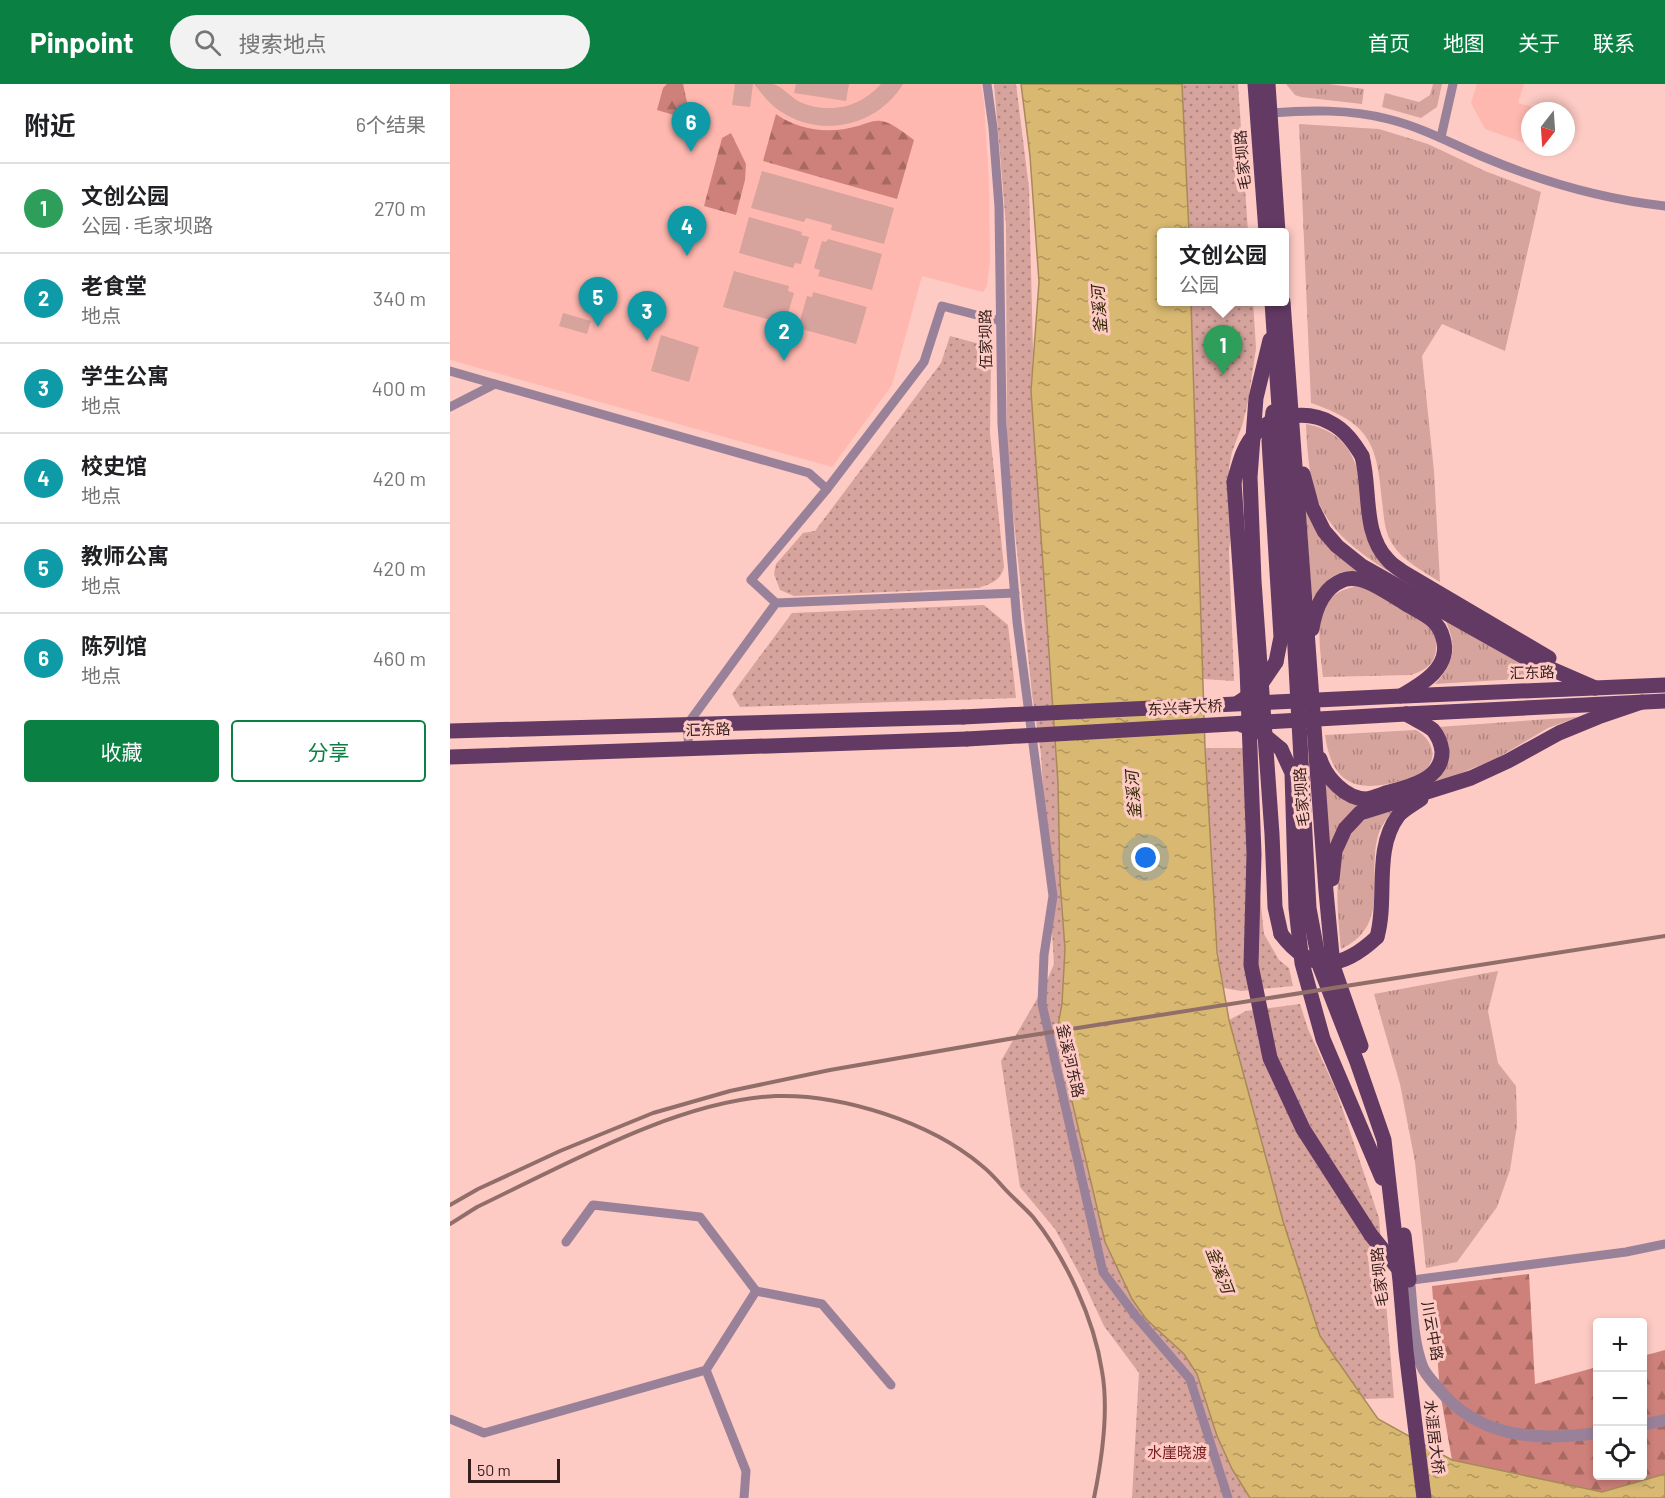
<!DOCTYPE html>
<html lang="zh">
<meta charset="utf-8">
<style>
:root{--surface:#fff;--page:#f2f2f2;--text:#202124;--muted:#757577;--line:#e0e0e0;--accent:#0b8043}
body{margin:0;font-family:Barlow,"Noto Sans SC",sans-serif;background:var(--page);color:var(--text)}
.controls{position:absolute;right:18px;bottom:18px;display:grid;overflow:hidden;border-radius:6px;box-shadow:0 3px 9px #0003}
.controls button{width:54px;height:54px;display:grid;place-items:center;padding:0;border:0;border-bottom:2px solid var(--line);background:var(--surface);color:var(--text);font:30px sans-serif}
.compass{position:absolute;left:1071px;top:18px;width:54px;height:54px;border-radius:50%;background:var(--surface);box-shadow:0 3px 9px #0003;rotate:197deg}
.scale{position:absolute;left:18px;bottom:15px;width:92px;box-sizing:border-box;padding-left:6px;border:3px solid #361e1c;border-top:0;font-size:16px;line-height:21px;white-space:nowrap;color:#361e1c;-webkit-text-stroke:4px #fdcac4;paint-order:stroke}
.you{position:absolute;left:696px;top:774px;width:21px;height:21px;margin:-15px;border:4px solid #fff;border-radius:50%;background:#1a73e8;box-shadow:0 0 0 9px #1a73e833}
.badge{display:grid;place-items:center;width:39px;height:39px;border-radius:50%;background:var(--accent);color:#fff;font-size:20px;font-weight:700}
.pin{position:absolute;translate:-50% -50px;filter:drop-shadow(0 2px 3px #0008)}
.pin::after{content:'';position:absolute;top:32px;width:21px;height:18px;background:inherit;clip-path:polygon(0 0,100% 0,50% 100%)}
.popup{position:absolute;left:707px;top:144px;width:132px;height:78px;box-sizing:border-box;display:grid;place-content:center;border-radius:6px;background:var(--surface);filter:drop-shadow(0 2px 4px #0005);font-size:20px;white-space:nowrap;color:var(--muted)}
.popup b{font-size:22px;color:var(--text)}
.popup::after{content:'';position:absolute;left:50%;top:100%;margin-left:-12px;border:12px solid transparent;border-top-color:var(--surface)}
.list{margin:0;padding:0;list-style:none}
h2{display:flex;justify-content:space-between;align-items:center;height:78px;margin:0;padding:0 24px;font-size:26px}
h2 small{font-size:20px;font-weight:400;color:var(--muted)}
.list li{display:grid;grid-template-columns:39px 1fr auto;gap:18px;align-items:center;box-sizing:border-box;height:90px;padding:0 24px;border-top:2px solid var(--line)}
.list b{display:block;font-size:22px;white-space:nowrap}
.list p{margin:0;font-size:20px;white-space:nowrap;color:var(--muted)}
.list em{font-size:20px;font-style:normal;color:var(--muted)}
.actions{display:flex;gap:12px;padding:18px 24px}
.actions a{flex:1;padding:14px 0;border:2px solid var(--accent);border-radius:6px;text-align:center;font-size:21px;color:var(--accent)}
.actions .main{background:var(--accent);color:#fff}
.icon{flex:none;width:33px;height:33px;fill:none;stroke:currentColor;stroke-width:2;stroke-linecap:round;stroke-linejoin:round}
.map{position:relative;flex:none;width:1215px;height:1414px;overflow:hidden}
header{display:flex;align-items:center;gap:36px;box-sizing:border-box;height:84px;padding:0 30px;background:var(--accent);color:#fff}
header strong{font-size:28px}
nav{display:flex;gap:33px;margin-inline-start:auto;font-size:21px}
.search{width:420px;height:54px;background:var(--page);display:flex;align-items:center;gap:15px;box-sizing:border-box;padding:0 21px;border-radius:33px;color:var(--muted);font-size:22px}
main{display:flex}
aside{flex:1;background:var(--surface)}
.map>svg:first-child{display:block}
</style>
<header>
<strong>Pinpoint</strong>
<div class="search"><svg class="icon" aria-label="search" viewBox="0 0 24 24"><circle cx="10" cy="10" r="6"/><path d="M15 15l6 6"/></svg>搜索地点</div>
<nav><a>首页</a><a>地图</a><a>关于</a><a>联系</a></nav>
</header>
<main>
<aside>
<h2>附近<small>6个结果</small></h2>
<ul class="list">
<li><span class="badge" style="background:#2e9e5b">1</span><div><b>文创公园</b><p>公园 · 毛家坝路</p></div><em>270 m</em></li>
<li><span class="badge" style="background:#0f9aa8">2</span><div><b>老食堂</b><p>地点</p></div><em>340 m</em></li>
<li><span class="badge" style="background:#0f9aa8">3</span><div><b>学生公寓</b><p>地点</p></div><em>400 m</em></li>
<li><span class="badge" style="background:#0f9aa8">4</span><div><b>校史馆</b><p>地点</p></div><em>420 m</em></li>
<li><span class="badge" style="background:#0f9aa8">5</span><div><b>教师公寓</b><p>地点</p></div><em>420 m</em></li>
<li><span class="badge" style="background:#0f9aa8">6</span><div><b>陈列馆</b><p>地点</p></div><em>460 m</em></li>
</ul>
<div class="actions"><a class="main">收藏</a><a>分享</a></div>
</aside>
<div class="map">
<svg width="1215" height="1414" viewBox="0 0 1215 1414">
<defs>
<pattern id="grass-tufts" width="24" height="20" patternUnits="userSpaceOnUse" patternTransform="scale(1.5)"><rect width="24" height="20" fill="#d6a39d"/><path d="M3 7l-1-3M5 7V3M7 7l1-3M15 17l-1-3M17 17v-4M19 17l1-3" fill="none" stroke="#ae847f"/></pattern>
<pattern id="forest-firs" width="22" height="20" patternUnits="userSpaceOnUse" patternTransform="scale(1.5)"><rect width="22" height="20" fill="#ce817a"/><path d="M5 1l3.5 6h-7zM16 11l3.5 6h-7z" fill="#a86963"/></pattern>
<pattern id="park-dots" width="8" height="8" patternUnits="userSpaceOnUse" patternTransform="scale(1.5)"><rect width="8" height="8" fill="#d6a39d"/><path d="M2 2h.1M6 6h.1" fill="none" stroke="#ae847f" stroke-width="1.8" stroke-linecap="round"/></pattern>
<pattern id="water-ripples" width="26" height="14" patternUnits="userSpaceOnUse" patternTransform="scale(1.5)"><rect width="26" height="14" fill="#d9b972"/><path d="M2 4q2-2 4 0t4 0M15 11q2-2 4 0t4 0" fill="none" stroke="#b1965d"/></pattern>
</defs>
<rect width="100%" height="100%" fill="#fdcac4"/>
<g fill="#ffb8b0">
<polygon points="0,0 531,0 534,18 539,99 540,177 537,202 533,208 472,192 442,301 382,383 0,276"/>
<polygon points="1027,0 1074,0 1068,19 1098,27 1080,27 1080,61 1035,45 1021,19"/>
</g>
<g fill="url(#grass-tufts)">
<polygon points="836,0 879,0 914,5 912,20 851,13 845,11"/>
<polygon points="983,0 992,0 987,23 971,34 932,23 935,9 969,18 980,11"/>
<path d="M849,40L929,45L978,60L1035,87L1091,108L1055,267L992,240L972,272L984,387L990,498C974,488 953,477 943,461C934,448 934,432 932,417C927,358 919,339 861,319Z"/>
<path d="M856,340C921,352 908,415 922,464C925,472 933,480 938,487C871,445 859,418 856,340Z"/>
<path d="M855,421L909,487C883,485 877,497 862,515Z"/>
<path d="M909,502C926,508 976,533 984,548C987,555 987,564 985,571C982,583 972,587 961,591L873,593C870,555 858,509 909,502Z"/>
<path d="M995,536L1068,577L1100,593L985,600C1004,579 1008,562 995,536Z"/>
<path d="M1128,633L1098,644L1049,673L981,702C1002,681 1005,667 988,643Z"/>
<path d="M966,646C982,655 990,674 973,688C965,695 952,696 942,699C900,709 881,694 875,651Z"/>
<path d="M874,696C885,713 896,715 915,720C895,732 889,740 879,762Z"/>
<path d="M946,723C938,733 929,743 927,756C918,797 940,842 891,865C888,826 878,760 916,735C924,729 936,726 946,723Z"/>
<polygon points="1048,887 1038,927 1048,979 1066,1002 1067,1041 1060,1086 1047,1123 1007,1178 976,1184 965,1078 950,1000 924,910"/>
</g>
<g fill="url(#forest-firs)">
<polygon points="217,0 233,0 239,27 237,35 207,26 213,4"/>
<path d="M326,30C350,47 380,50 408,42C416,40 422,36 431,37C443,39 454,49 464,56L447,115L313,77Z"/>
<polygon points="281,49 296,80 295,96 286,131 254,122 272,54"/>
<polygon points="1079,1190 1085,1300 1147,1283 1148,1392 1192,1392 1193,1272 1215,1266 1215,1390 1152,1408 1002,1376 990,1308 982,1202"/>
</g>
<g fill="url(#park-dots)">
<polygon points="544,0 566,0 579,104 583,268 581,307 608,699 610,797 615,865 612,920 608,941 613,988 623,1021 642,1099 672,1196 696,1235 734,1270 747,1290 768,1352 782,1385 800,1414 682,1414 689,1289 654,1242 631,1193 605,1145 570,1103 551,977 595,901 604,880 591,670 582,610 557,371 556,141"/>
<polygon points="732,0 788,0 798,148 739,148"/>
<polygon points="741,218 803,218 806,264 798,318 792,342 782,368 779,384 785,419 779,467 784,597 753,595"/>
<path d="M500,252L545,264L541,277L540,349L554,483C550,498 541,499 529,504L344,512L330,506L324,490L326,480L353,449L365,447L491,279Z"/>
<polygon points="534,521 558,541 566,614 290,623 282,610 342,529"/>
<path d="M755,664H794L814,850L829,876L839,884L843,902L791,907L774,904C759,825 759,744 755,664Z"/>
<polygon points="850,920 858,945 886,1006 929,1134 944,1314 914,1315 870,1252 833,1137 779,936 796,927"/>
</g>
<g fill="#d6a39d">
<polygon points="285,0 303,0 300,23 282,21"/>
<path d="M304,0C310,0 318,0 323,0C332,2 341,14 350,18C379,31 411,23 431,0H453C428,42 371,55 330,27C319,20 312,10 304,0Z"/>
<polygon points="346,0 399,0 396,17 344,9"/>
<polygon points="312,87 444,124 434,160 381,146 382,141 356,134 354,138 301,124"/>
<polygon points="299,133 352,148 351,151 359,153 351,180 345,179 343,184 289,169"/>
<polygon points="378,155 432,170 422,206 368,192 370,186 364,184 372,157 376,158"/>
<polygon points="284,187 339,202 338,207 344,209 335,240 273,223"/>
<polygon points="363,208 417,223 406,260 348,244 357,212 362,213"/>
<polygon points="113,229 141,237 137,250 109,242"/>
<polygon points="211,251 249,263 239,298 201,287"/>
</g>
<polygon fill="url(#water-ripples)" stroke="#a88a58" stroke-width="1.5" points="571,0 732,0 739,148 712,148 712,218 741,218 755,664 767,868 779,936 833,1137 870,1252 928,1335 1002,1376 1152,1408 1215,1390 1215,1414 800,1414 782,1385 767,1352 747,1290 734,1270 696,1235 682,1215 655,1158 610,966 608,941 612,920 615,865 610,797 608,699 581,307 589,198 580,72"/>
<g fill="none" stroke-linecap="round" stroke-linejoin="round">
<g stroke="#998299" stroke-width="9">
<polyline points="537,0 543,44 549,123 552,340 561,466 567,538 603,812 594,871 592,920 653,1188 685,1231 740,1295 778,1414"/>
<path d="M820,29C859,26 899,25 938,35C971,43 1000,59 1031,72C1090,97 1151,115 1215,122"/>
<polyline points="991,53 1003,0"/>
<polyline points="0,287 45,300"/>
<polyline points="0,323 45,300 359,389 377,405 301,496 326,519"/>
<polyline points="377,405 474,278 492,222 550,237"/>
<polyline points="239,664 237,641 326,519 565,509"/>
<polyline points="116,1158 143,1121 250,1133 306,1207 372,1220 441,1301"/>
<polyline points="955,1197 1176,1168 1215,1160"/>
<polyline points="256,1286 296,1387 294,1414"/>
<polyline points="0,1335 34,1349 256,1286 306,1207"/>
</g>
<g stroke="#998299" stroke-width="12">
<path d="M959,1196C962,1224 962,1255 972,1282C975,1290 983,1298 988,1304C1029,1355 1088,1357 1148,1349"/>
<polyline points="1192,1341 1215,1336"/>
</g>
<g stroke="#623a63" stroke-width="15">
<polyline points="805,0 816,148"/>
<polyline points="818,0 828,148"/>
<polyline points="822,218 845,564 859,824 870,883 907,978 934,1056 950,1197 956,1267 974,1414"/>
<polyline points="833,218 876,807 883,882 911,962"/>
<polyline points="820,256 806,314 800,393 804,497 822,750 825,823 831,850"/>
<polyline points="823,328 819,357 831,553 826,578"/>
<path d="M912,372C921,406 912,449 938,476C942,481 948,484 953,488L1099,574"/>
<polyline points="853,390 862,423 874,447 887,462 912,482 1076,574 1145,604"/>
<polyline points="784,398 797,585 804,770 801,881 820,974 853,1045 921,1151 947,1183"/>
<path d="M862,545C865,525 873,504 893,496C913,489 937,509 953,518C962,524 972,528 981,535C987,540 991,546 993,554C1002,583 972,600 951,612"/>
<polyline points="954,612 1215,601"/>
<polyline points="956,630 1215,617"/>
<polyline points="0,647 513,633"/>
<polyline points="831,665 842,689 846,824 852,879 873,955 932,1094"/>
<polyline points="0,673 517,655"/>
<path d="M870,675C876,694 896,715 916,715C923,714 932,710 939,708C959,703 993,695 992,667C991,660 988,652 983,646C976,640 964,635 956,630"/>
<polyline points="882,795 885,767 895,745 910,729 1021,694 1058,677 1109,649 1148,633 1192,618"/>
<path d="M927,853C938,814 923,766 948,732C954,725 964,720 971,715"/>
<polyline points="954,1151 959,1196"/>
</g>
<g stroke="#926e6a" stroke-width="4">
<polyline points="0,1121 28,1105 110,1067 203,1029 280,1007 380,986 570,953 1215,852"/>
<path d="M0,1140L27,1123C115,1081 229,1016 326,1012C392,1010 480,1038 531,1081C540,1088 547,1096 554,1104C563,1114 574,1123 583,1133C616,1174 644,1235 652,1287C659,1326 652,1375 644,1414"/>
</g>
<g stroke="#623a63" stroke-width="15">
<path d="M784,398C789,380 793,361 807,348C825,330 859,326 881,339C895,346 904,359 912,372"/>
<polyline points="788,619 807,606 826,578"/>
<polyline points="513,633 951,612"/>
<polyline points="792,641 808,646 831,665"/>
<polyline points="517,655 956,630"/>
<path d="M831,850C862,891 893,885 927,853"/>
</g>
</g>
<g text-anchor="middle" stroke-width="6" stroke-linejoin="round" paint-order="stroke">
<g font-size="15" fill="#361e1c" stroke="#fdcac4">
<text transform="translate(793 76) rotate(-95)" y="5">毛家坝路</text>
<text transform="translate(536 255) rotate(-91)" y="5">伍家坝路</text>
<text transform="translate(1082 589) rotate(-2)" y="5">汇东路</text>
<text transform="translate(735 624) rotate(-3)" y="5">东兴寺大桥</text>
<text transform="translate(258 646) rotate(-2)" y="5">汇东路</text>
<text transform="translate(852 713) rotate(-94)" y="5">毛家坝路</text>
<text transform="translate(620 977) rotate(77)" y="5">釜溪河东路</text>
<text transform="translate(930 1193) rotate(-96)" y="5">毛家坝路</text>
<text transform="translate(982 1247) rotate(80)" y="5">川云中路</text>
<text transform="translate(984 1353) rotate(83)" y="5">水涯居大桥</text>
</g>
<g font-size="15" fill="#771b1b" stroke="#fdcac4">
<text x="727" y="1374">水崖晓渡</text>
</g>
<g font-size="16" font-style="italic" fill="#372a09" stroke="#fdcac4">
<text transform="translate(649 226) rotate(-94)" y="6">釜溪河</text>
<text transform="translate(683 711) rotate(-94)" y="6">釜溪河</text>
<text transform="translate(770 1186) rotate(69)" y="6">釜溪河</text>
</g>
</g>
</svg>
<div class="controls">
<button>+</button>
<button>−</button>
<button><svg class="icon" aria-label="locate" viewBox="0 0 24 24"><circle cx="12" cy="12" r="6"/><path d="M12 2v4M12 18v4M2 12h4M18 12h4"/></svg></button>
</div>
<svg class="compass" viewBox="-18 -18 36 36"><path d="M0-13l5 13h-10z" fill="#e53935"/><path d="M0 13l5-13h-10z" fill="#757577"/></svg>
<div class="scale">50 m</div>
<div class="you"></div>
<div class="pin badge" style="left:773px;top:291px;background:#2e9e5b">1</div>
<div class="popup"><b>文创公园</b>公园</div>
<div class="pin badge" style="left:334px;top:277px;background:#0f9aa8">2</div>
<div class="pin badge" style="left:197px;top:257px;background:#0f9aa8">3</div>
<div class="pin badge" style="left:237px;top:172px;background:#0f9aa8">4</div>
<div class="pin badge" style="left:148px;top:243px;background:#0f9aa8">5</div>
<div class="pin badge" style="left:241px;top:68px;background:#0f9aa8">6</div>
</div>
</main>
